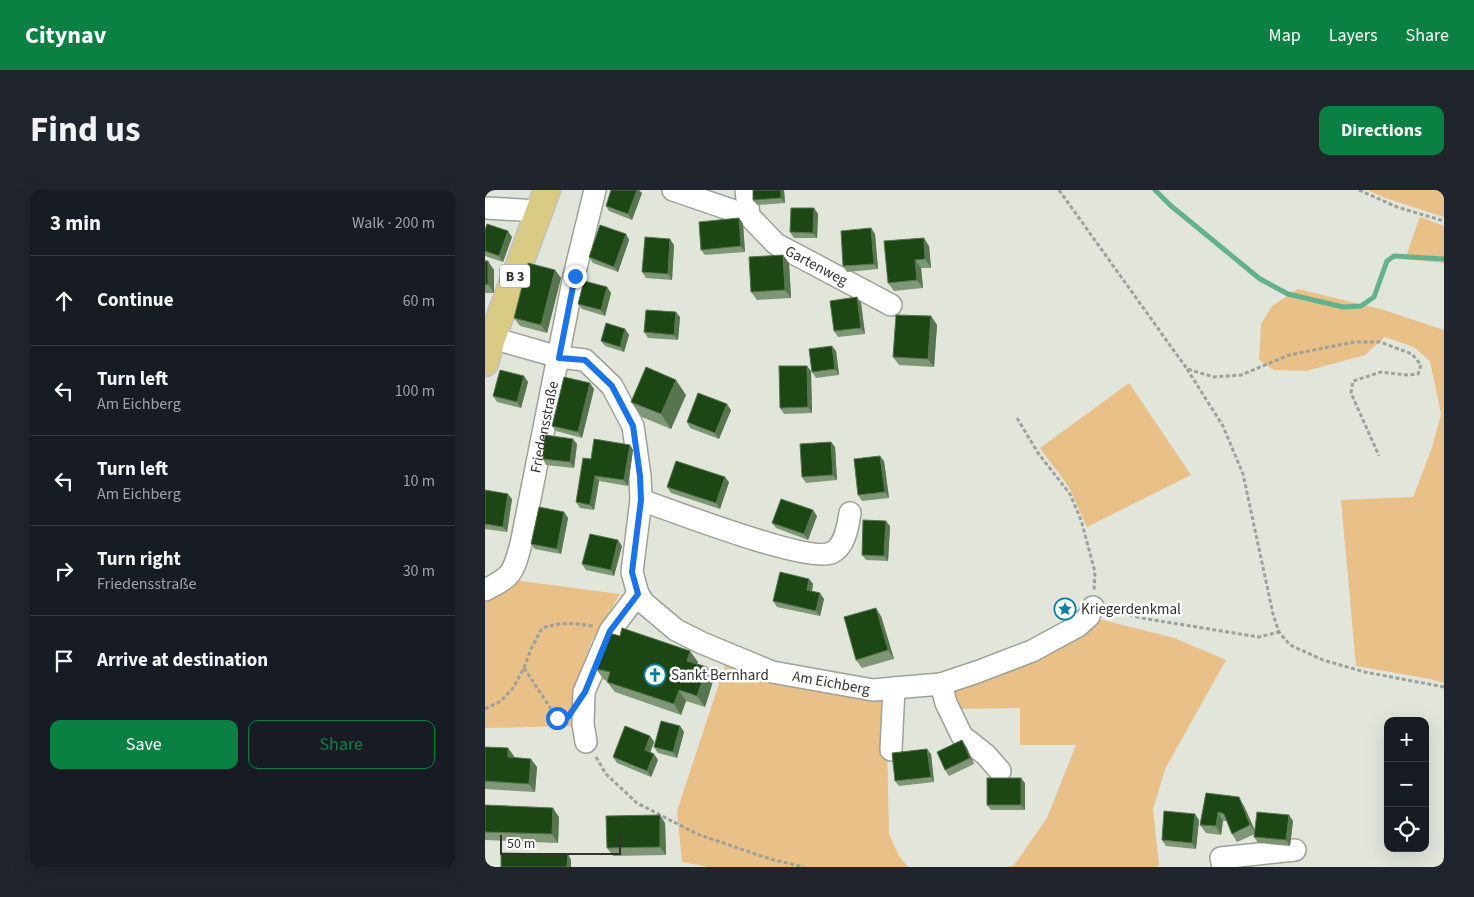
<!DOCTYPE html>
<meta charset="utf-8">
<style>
:root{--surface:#171b24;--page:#20242c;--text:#f1f3f6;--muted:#9ea1a6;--line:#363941;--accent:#0b8043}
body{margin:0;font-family:"Source Sans 3",sans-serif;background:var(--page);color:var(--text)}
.controls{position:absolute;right:15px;bottom:15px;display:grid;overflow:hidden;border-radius:10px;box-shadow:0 5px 20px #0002}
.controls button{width:45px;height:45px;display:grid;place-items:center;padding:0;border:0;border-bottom:1px solid var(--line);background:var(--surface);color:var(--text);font:25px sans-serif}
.scale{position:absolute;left:15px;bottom:12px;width:121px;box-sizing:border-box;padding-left:5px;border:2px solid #31322e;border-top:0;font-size:14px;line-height:18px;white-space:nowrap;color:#31322e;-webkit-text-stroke:4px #fff;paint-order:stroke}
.stop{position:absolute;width:15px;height:15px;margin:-11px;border:4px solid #1a73e8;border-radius:50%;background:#fff}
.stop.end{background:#1a73e8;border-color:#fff;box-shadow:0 1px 5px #0008}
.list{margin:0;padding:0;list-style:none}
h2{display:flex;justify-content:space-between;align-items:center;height:65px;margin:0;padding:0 20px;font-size:21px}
h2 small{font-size:16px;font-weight:400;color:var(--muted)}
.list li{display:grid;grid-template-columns:32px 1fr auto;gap:15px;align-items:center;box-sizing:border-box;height:90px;padding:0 20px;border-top:1px solid var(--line)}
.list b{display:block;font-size:19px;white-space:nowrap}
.list p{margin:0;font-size:16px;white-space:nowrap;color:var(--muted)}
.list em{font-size:16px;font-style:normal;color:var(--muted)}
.actions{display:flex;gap:10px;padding:15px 20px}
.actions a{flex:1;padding:11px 0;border:1px solid var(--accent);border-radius:10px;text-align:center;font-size:18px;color:var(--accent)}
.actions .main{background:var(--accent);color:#fff}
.icon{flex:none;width:28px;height:28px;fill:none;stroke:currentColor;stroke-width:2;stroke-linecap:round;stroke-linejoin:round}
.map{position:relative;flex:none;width:959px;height:677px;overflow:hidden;border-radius:10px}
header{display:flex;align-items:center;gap:30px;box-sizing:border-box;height:70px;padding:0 25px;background:var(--accent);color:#fff}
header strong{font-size:24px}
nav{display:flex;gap:28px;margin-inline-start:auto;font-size:18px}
.intro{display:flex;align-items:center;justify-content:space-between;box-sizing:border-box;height:120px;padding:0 30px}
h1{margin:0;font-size:35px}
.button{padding:12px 22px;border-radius:10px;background:var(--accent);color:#fff;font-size:18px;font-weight:700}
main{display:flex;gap:30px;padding:0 30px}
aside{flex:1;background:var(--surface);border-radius:10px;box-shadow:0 5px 20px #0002}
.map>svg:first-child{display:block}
</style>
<header>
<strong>Citynav</strong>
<nav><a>Map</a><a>Layers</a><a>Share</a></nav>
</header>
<div class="intro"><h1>Find us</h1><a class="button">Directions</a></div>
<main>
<aside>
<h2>3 min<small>Walk · 200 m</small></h2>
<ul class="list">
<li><svg class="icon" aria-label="ahead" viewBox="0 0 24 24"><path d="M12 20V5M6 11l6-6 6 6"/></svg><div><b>Continue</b></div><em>60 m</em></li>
<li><svg class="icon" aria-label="left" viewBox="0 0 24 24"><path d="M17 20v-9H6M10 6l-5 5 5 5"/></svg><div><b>Turn left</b><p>Am Eichberg</p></div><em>100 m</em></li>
<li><svg class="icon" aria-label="left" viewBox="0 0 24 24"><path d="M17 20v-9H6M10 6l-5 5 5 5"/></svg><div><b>Turn left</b><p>Am Eichberg</p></div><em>10 m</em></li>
<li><svg class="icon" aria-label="right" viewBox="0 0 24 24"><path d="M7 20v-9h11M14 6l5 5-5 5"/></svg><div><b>Turn right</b><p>Friedensstraße</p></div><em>30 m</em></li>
<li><svg class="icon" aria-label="arrive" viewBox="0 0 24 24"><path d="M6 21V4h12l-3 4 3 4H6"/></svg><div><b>Arrive at destination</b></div></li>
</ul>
<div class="actions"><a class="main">Save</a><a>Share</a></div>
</aside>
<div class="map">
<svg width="959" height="677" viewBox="0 0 959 677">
<rect width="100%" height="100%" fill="#e2e5da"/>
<g fill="#e8c088">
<polygon points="882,0 959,0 959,27 900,8"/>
<polygon points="935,27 959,36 959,73 920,69"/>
<polygon points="813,99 899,120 959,140 959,493 945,489 871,476 856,310 928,307 947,258 956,224 945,171 929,157 900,147 880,165 821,181 789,180 774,170 776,134 787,116"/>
<polygon points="644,193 706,285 602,337 584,297 555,258"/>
<polygon points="28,390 135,404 106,452 99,473 91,536 0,538 0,407"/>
<polygon points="610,428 689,448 741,470 680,579 668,619 674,675 672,677 523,677 529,675 562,628 591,555 535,555 535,518 474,519 466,494"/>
<polygon points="240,475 401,509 404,644 414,666 423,677 223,677 197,672 192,621"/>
</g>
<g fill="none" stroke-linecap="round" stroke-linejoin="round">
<polyline stroke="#64b18d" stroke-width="5" points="670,0 685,15 775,89 803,104 858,117 876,116 889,107 902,71 909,66 959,69"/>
<g stroke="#9ea197" stroke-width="24">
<g id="minor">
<path id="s1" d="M188,0L264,26L291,54L406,115"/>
<polyline points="261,0 264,26"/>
<polyline points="0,18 54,21"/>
<path id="s2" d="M7,148L74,167L100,170L127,196L148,236L155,286L156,310L147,382L153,404L159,413L191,440L217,453L287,482L388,500L409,498L456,494L492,482L547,461L593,436L604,426L608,417"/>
<path d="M156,310C188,321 322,373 346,363C360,357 363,336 365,323"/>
<path id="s3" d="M0,400C28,386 28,383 36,354L89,86L110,0"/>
<polyline points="456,494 461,513 477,546 501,565 515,581"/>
<polyline points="101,552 98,534 99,502 125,441 153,404"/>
<polyline points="406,560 409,498"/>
<polyline points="738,677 736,668 810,660"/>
</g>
</g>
<g stroke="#c1c2c0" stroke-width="29">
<polyline id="major" points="0,173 7,148 62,0"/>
</g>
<g stroke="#9ea198" stroke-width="3" stroke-dasharray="4 2.5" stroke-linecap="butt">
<polyline points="574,0 702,179 729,187 756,185 804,165 869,152 895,152 927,164 936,175 933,184 922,185 896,182 868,191 866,203 894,266"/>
<polyline points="874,0 912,17 959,31"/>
<polyline points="702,179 738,236 758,284 788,424 794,442 805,455 838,470 880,482 959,497"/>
<polyline points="532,228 553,263 585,304 596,330 610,382 609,401"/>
<polyline points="625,421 662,429 774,447 794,442"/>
<polyline points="39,478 72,528 81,527"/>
<path d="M0,519L16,511L28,498L39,478L46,459L57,438C75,432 90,433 108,436"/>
<polyline points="111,567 121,584 152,613 212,644 285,669 319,677"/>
</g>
<use href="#minor" stroke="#fff" stroke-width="21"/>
<use href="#major" stroke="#d9cb83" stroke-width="26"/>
</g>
<g fill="#7f9677">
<polygon points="268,0 299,0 300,13 272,15 268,10"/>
<polygon points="157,3 147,30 124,21 121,16"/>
<polygon points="329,18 333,24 332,48 309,48 305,42"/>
<polygon points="254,28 258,34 260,62 220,65 216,60"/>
<polygon points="386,38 390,44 393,79 362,82 358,76"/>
<polygon points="0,40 27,47 18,72 0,66"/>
<polygon points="141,44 144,50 133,82 108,73 104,67"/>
<polygon points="189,55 187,90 161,88 157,82"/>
<polygon points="444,56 446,78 436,78 438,98 409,101 403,93"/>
<polygon points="0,71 9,80 9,103 0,103"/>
<polygon points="304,73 306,108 272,110 266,102"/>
<polygon points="70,80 76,88 62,143 35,136 29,128"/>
<polygon points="122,97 126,103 120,126 97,119 93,114"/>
<polygon points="376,113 380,144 353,147 349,141"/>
<polygon points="446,126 452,135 449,177 414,175 408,167"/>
<polygon points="195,127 193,150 163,148 159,142"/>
<polygon points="140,139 144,145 139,162 120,156 116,151"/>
<polygon points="351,161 354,185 331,188 327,182"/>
<polygon points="326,181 327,223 299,224 295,218"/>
<polygon points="39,186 43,192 36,218 12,212 8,206"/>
<polygon points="109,199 97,248 71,241 67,236"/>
<polygon points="201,205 186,239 157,227 146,212"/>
<polygon points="246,220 234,249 205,238 202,232"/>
<polygon points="88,249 92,254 89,278 61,275 58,269"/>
<polygon points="346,252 350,257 352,290 321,293 317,287"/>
<polygon points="145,255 148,260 143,296 114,291 109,320 95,318 91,312 106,269"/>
<polygon points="399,271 404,308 377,311 373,305"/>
<polygon points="244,292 235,319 186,303 182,297"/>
<polygon points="0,300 27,309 22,342 0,339"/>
<polygon points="79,322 83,328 76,364 50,359 46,354"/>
<polygon points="332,326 323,350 291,338 287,333"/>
<polygon points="405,336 403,371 381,370 377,365"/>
<polygon points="137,356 129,386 101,380 97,374"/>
<polygon points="324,389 328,394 327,401 339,409 335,426 292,417 288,411"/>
<polygon points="396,426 409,469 377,478 371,470"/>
<polygon points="213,472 212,474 229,488 220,517 201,511 196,525 130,502 122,492 123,491 119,490 111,479"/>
<polygon points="195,536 199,542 192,568 173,563 169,557"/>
<polygon points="165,546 169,552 165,562 173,570 166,587 132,573 128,567"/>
<polygon points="481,556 489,574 464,586 460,580"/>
<polygon points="0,557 29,566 29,567 52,577 50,602 0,599"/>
<polygon points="446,564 449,592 414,596 410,591"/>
<polygon points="540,593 540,620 506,620 502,615"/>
<polygon points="721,603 759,616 770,641 808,631 805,656 773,653 769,647 770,644 752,652 747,644 742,631 738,631 736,645 721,643 715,635"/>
<polygon points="0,615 74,627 73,653 0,650"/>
<polygon points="714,630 711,659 681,656 677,650"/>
<polygon points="180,633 181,665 128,666 122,658"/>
</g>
<g fill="#57764f">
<polygon points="152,0 154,0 157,3 147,30 143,24"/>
<polygon points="296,0 299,0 300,13 296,8"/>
<polygon points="329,18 333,24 332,48 328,43"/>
<polygon points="254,28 258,34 260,62 256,56"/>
<polygon points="386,38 390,44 393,79 389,74"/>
<polygon points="23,41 27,47 18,72 14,66"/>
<polygon points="141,44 144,50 133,82 129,77"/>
<polygon points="439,48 444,56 446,78 440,69"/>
<polygon points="185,49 189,55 187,90 183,84"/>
<polygon points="298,65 304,73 306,108 300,100"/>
<polygon points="430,70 436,78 438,98 432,90"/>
<polygon points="3,71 9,80 9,103 3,94"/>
<polygon points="70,80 76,88 62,143 56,135"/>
<polygon points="122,97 126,103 120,126 116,120"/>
<polygon points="372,107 376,113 380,144 376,138"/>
<polygon points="191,122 195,127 193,150 189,145"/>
<polygon points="446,126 452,135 449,177 443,169"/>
<polygon points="140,139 144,145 139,162 135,157"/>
<polygon points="347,156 351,161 354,185 350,179"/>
<polygon points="322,176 326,181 327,223 323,217"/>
<polygon points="39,186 43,192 36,218 32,212"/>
<polygon points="191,190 201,205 186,239 176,224"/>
<polygon points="105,193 109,199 97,248 93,242"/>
<polygon points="242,214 246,220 234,249 230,243"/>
<polygon points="88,249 92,254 89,278 85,272"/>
<polygon points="346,252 350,257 352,290 348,285"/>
<polygon points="145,255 148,260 143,296 139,290"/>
<polygon points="395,266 399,271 404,308 400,302"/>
<polygon points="110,286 114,291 109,320 105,315"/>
<polygon points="240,287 244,292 235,319 231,313"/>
<polygon points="23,304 27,309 22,342 18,337"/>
<polygon points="328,320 332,326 323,350 319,344"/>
<polygon points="79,322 83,328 76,364 72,359"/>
<polygon points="401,331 405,336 403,371 399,366"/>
<polygon points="133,350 137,356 129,386 126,380"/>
<polygon points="324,389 328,394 326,406 322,400"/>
<polygon points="335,403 339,409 335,426 331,421"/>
<polygon points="391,418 396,426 409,469 403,460"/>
<polygon points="205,461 213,472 210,482 202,471"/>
<polygon points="222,477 229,488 220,517 212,506"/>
<polygon points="194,500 201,511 196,525 189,514"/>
<polygon points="195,536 199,542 192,568 188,562"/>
<polygon points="165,546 169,552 164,566 160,560"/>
<polygon points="477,550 481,556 489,574 485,568"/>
<polygon points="23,558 29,566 29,575 23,567"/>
<polygon points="442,559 446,564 449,592 446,587"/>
<polygon points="169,564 173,570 166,587 162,581"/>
<polygon points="46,569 52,577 50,602 44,594"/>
<polygon points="536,588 540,593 540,620 536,615"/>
<polygon points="754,607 759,616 771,643 765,635"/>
<polygon points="68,618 74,627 73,653 67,644"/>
<polygon points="733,622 738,631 736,645 731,636"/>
<polygon points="710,624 714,630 711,659 707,653"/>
<polygon points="175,625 180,633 181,665 175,657"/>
<polygon points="804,625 808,631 805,656 801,650"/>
<polygon points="83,664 86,670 86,677 82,677"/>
</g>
<g fill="#1c4714" stroke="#57764f">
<polygon points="126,0 152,0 143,24 121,16"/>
<polygon points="268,0 296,0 296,8 268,10"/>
<polygon points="306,18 329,18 328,43 305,42"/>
<polygon points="254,28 256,56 216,60 214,32"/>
<polygon points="2,34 23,41 14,66 0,61 0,40"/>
<polygon points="115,35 141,44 129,77 104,67"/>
<polygon points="386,38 389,74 358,76 356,41"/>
<polygon points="160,47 185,49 183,84 157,82"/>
<polygon points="439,48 440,69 430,70 432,90 403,93 399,51"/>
<polygon points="298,65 300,100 266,102 264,67"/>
<polygon points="0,71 3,71 3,94 0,95"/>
<polygon points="43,73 70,80 56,135 29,128"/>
<polygon points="99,91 122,97 116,120 93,114"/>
<polygon points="372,107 376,138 349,141 345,111"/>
<polygon points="161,120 191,122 189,145 159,142"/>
<polygon points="411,125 446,126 443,169 408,167"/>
<polygon points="121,133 140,139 135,157 116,151"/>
<polygon points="347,156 350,179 327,182 324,159"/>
<polygon points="294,176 322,176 323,217 295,218"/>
<polygon points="161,177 191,190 176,224 146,212"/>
<polygon points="15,180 39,186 32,212 8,206"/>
<polygon points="79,187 105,193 93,242 67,236"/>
<polygon points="213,203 242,214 230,243 202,232"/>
<polygon points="60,245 88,249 85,272 58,269"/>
<polygon points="109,249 145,255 139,290 110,286 105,315 91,312 98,268 106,269"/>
<polygon points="346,252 348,285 317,287 315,254"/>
<polygon points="395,266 400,302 373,305 369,269"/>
<polygon points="191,271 240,287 231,313 182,297"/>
<polygon points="0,300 23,304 18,337 0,334"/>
<polygon points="296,309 328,320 319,344 287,333"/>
<polygon points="54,317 79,322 72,359 46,354"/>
<polygon points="378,330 401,331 399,366 377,365"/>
<polygon points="105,344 133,350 126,380 97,374"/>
<polygon points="295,382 324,389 322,400 335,403 331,421 288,411"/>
<polygon points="391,418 403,460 371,470 359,427"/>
<polygon points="137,438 205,461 202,471 222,477 212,506 194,500 189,514 122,492 125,482 111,479 124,443 135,446"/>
<polygon points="176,531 195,536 188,562 169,557"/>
<polygon points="140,536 165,546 160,560 169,564 162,581 128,567"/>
<polygon points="477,550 485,568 460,580 452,562"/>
<polygon points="0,557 23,558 23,567 46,569 44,594 0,591"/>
<polygon points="442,559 446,587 410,591 407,563"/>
<rect x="502" y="588" width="34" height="27"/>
<polygon points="721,603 754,607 765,635 747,644 739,624 733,622 731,636 715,635"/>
<polygon points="0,615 68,618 67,644 0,642"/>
<polygon points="679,621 710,624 707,653 677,650"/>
<polygon points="772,622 804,625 801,650 769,647"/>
<polygon points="175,625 175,657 122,658 121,626"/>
<polygon points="16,663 83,664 82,677 16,677"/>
</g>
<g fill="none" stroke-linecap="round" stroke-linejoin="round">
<polyline stroke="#1a73e8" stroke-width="6" points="72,528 83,527 100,502 125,441 153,404 147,382 156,310 155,286 148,236 127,196 100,170 74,168 90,86"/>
</g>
<defs>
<g id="sight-ring" transform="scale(1.125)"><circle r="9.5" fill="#fff" stroke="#067fa6" stroke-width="1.5"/><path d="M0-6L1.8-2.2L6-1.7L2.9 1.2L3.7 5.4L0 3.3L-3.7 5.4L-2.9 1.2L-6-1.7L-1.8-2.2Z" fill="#067fa6"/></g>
<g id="church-ring" transform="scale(1.125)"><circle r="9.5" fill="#fff" stroke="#067fa6" stroke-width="1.5"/><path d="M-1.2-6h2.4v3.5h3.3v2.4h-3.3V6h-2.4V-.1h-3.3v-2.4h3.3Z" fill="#067fa6"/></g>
</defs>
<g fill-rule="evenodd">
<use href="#sight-ring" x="580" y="419"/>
<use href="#church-ring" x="170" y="485"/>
</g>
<g text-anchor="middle" stroke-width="5" stroke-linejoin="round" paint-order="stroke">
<rect fill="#fff" stroke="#6f706d" stroke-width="1" x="15" y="74.5" width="30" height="23" rx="4"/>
<g font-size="14" font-weight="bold" fill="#31322e">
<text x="30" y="91">B 3</text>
</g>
<g font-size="15" fill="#31322e" stroke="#fff">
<text dy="5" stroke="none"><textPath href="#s1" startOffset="165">Gartenweg</textPath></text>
<text dy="5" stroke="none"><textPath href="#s3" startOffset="181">Friedensstraße</textPath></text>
<text dy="5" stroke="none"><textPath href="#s2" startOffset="566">Am Eichberg</textPath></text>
</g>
<g font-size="15" fill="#31322e" stroke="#fff" text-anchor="start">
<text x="596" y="424">Kriegerdenkmal</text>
<text x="186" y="490">Sankt Bernhard</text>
</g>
</g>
</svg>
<div class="controls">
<button>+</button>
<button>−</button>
<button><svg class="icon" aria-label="locate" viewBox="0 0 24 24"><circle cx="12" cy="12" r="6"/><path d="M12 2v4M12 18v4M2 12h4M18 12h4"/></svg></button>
</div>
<div class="scale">50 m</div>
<div class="stop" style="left:72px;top:528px"></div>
<div class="stop end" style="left:90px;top:86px"></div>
</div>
</main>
